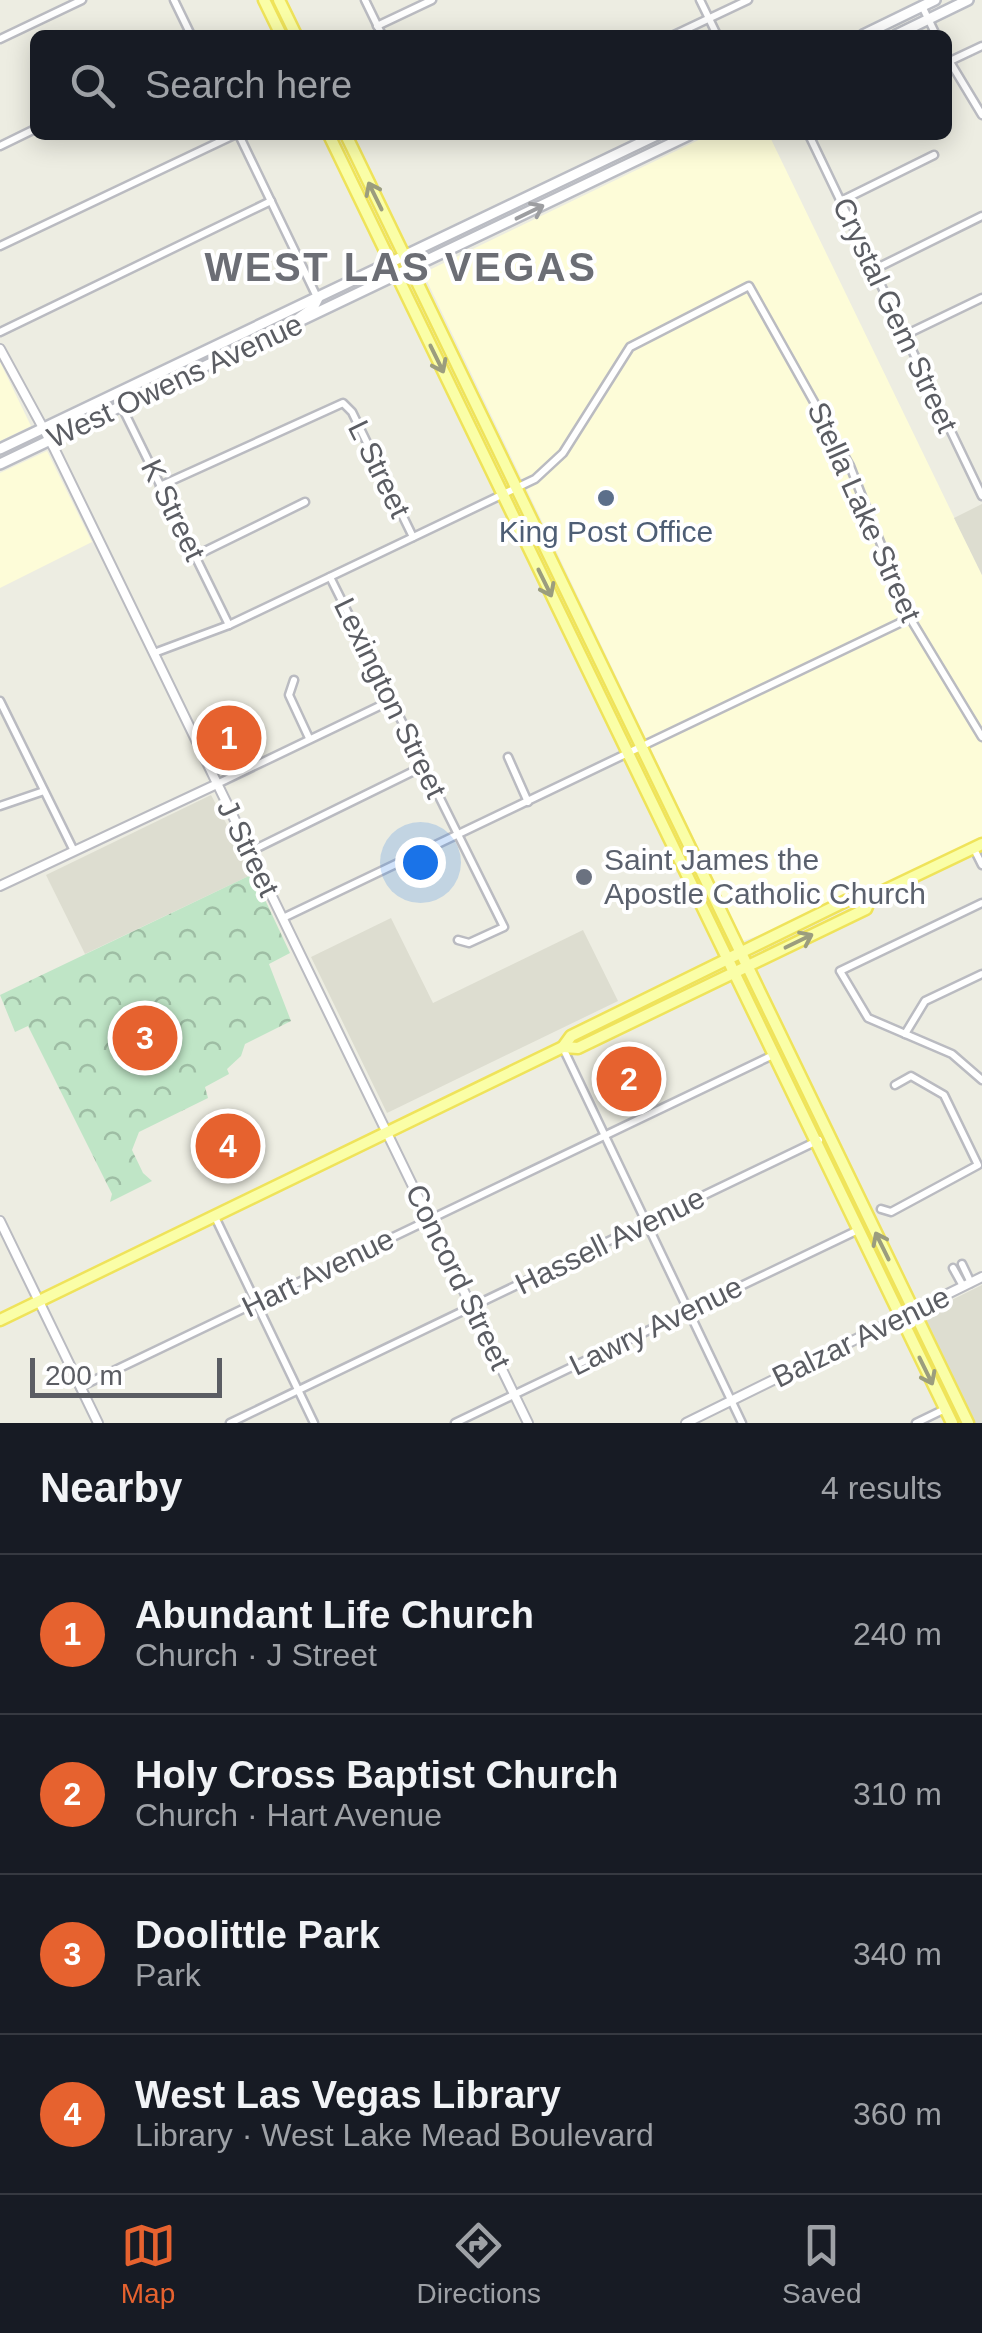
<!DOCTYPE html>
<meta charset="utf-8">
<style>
:root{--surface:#171b24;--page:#20242c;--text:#f1f3f6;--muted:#9ea1a6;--line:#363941;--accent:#e6622f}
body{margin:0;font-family:Helvetica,sans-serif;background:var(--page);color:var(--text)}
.scale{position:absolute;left:30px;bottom:25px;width:192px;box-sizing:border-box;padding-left:10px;border:5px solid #5b5d63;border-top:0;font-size:28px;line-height:35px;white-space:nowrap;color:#5b5d63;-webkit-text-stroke:8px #fff;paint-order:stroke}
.you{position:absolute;left:420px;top:862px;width:35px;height:35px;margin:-25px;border:8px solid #fff;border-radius:50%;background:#1a73e8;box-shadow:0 0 0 15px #1a73e833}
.badge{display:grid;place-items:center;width:65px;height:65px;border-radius:50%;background:var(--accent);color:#fff;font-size:32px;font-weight:700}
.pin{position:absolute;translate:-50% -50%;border:5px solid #fff;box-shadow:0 2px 10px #0006}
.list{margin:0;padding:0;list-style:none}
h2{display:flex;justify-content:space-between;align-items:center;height:130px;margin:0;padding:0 40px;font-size:42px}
h2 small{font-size:32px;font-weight:400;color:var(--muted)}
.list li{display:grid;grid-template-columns:65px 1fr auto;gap:30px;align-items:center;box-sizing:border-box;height:160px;padding:0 40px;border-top:2px solid var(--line)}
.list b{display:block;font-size:38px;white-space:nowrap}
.list p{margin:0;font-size:32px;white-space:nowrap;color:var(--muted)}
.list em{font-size:32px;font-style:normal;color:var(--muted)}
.icon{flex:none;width:55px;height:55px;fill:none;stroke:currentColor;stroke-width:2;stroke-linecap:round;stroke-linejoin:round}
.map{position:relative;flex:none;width:982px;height:1423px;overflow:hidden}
.search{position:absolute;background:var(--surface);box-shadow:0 5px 25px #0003;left:30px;right:30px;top:30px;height:110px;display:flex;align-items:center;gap:25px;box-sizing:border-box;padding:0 35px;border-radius:15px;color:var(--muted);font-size:38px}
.sheet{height:770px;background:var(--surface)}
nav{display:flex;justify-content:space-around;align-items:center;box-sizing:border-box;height:140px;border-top:2px solid var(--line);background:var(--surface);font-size:28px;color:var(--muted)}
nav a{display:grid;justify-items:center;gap:5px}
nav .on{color:var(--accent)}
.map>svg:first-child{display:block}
</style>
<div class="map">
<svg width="982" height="1423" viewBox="0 0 982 1423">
<defs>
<pattern id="forest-crowns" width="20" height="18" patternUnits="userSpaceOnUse" patternTransform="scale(2.5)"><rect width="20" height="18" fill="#bfe5c6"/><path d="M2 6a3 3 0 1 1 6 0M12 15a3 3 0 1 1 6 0" fill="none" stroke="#9ebda4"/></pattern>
</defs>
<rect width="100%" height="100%" fill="#edede2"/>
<g fill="#fdfcd8">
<polygon points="709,135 769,135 982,575 982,844 871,897 743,941 423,273"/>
<polygon points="0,362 31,426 0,441"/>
<polygon points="47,451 92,542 0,588 0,473"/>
</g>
<g fill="#ddddd0">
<polygon points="982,504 982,575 954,518"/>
<polygon points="211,795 253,874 85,954 46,875"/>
<polygon points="391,918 433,1003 583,930 618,1001 387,1113 311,957"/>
<polygon points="982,1285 982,1423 975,1423 923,1314"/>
</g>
<polygon fill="url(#forest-crowns)" points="253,874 290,953 269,964 291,1021 245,1044 241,1056 227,1069 229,1074 205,1087 208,1098 139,1132 132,1150 143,1173 152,1181 110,1202 112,1194 28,1026 15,1032 0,995"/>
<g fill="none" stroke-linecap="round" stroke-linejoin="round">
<g stroke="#babbc1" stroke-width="11">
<g id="minor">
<polyline points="174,0 191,35"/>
<polyline points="365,0 382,35"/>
<polyline points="700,0 717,35"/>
<polyline points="922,6 936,35"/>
<polyline points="377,26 432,0"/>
<polyline points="674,35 748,0"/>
<polyline points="0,39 82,0"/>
<polyline points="947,57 982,115"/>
<polyline points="948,62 982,46"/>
<polyline points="239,135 317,297"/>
<polyline points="809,135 982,496"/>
<polyline points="0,146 35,129"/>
<polyline points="841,201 934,155"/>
<polyline points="0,246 234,135"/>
<polyline points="873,270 982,216"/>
<polyline points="0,332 271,201"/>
<polyline points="903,336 982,298"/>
<polyline points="116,395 229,625"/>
<polyline points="160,486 343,403 352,412 413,537"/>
<polyline points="195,556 305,502"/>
<polyline points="330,577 504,927 469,943 458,940"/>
<polyline points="154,653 229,625 535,479 563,453 630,347 749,286 850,466 910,618 982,737"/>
<polyline points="294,680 289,695 309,738"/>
<polyline points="0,701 74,851"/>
<polyline points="508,757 528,802"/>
<polyline points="217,784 390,701"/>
<polyline points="0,806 44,791"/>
<polyline points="974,849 982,865"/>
<polyline points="251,851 422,767"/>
<polyline points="982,903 840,971 868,1018 952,1054 982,1080"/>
<polyline points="283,918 910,618"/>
<polyline points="905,1034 925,1001 982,974"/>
<polyline points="563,1048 742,1423"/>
<polyline points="881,1209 891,1212 978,1165 944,1095 911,1076 895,1085"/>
<polyline points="215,1217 314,1423"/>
<polyline points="962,1264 971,1283"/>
<polyline points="953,1268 963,1286"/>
<polyline points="80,1387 773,1055"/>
<polyline points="230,1423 819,1140"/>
<polyline points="455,1423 858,1230"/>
<polyline points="916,1423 945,1409"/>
</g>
</g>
<g stroke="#babbc1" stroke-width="12">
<g id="tertiary">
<polyline points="0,349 54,448 528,1423"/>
<polyline points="0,886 217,784"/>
<polyline points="0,1221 98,1423"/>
<polyline points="686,1423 982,1277"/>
</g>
</g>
<g stroke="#bbbdc4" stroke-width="14">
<g id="secondary">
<polyline points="863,35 935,0"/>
<polyline points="896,35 968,0"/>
<polyline points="295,321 313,308 318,298"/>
<polyline points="0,449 657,135"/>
<polyline points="0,464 689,135"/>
</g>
</g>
<g stroke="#efe35a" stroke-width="15">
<g id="primary">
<polyline points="264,0 281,35"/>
<polyline points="279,0 296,35"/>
<polyline points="329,135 952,1423"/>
<polyline points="346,135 968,1423"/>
<polyline points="563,1047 578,1048 866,909 871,897"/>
<polyline points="0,1320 563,1047 571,1036 858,895 871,897 982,844"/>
</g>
</g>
<use href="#minor" stroke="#fff" stroke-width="6"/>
<use href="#tertiary" stroke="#fff" stroke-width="8"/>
<use href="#secondary" stroke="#fff" stroke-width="9"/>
<use href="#primary" stroke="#fafea7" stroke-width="10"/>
</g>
<defs><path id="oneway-shaft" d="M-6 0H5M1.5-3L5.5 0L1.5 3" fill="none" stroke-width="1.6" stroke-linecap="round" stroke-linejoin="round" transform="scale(2.5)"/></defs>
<g stroke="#9b9d7e">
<use href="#oneway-shaft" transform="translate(375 196) rotate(-116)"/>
<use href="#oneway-shaft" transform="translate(437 359) rotate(64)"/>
<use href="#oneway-shaft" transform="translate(545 583) rotate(64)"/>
<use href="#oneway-shaft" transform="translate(799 941) rotate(-26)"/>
<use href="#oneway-shaft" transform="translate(882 1246) rotate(-116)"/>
<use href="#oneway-shaft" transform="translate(926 1371) rotate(64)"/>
</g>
<use stroke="#9d9ea1" href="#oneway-shaft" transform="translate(530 212) rotate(-26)"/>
<circle fill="#5c6f8a" stroke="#fff" stroke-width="4" cx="606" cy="498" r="10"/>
<circle fill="#6b7280" stroke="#fff" stroke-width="4" cx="584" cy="877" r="10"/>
<g text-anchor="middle" stroke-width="8" stroke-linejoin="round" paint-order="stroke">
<g font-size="30" fill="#5b5d63" stroke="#fff">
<text transform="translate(895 315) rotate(65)" y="10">Crystal Gem Street</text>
<text transform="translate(175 381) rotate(-25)" y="10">West Owens Avenue</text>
<text transform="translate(379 469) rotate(64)" y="10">L Street</text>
<text transform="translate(173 510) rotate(64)" y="10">K Street</text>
<text transform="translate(864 512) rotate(66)" y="10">Stella Lake Street</text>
<text transform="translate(390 698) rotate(64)" y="10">Lexington Street</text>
<text transform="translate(248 848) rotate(64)" y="10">J Street</text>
<text transform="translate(610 1241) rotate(-26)" y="10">Hassell Avenue</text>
<text transform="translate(318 1273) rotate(-26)" y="10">Hart Avenue</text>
<text transform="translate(458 1277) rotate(64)" y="10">Concord Street</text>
<text transform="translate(656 1326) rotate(-26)" y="10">Lawry Avenue</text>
<text transform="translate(861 1337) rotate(-26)" y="10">Balzar Avenue</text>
</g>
<g font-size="30" fill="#4e5e75" stroke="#fff">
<text x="606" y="542">King Post Office</text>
</g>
<g font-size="30" fill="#5b616d" stroke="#fff" text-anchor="start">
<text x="604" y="870">Saint James the<tspan x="604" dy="34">Apostle Catholic Church</tspan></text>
</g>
<g font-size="40" font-weight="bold" letter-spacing="2.5" fill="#6c6e75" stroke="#fff">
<text x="401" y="281">WEST LAS VEGAS</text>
</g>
</g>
</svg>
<div class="scale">200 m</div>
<div class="you"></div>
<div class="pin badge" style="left:229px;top:738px">1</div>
<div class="pin badge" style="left:629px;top:1079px">2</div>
<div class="pin badge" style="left:145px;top:1038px">3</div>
<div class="pin badge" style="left:228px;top:1146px">4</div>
<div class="search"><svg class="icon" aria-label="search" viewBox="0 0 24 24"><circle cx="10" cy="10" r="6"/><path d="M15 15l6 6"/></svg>Search here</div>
</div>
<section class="sheet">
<h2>Nearby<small>4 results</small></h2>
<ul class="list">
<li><span class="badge">1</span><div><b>Abundant Life Church</b><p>Church · J Street</p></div><em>240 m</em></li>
<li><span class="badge">2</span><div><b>Holy Cross Baptist Church</b><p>Church · Hart Avenue</p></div><em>310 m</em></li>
<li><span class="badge">3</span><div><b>Doolittle Park</b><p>Park</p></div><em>340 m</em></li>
<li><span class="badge">4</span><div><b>West Las Vegas Library</b><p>Library · West Lake Mead Boulevard</p></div><em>360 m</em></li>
</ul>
</section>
<nav>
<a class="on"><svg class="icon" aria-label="map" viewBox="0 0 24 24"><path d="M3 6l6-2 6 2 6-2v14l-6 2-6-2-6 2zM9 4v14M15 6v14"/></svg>Map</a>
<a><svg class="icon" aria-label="directions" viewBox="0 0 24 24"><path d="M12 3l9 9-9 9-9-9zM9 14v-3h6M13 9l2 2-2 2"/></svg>Directions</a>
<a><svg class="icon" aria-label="saved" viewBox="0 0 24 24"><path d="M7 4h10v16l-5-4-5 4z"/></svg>Saved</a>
</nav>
